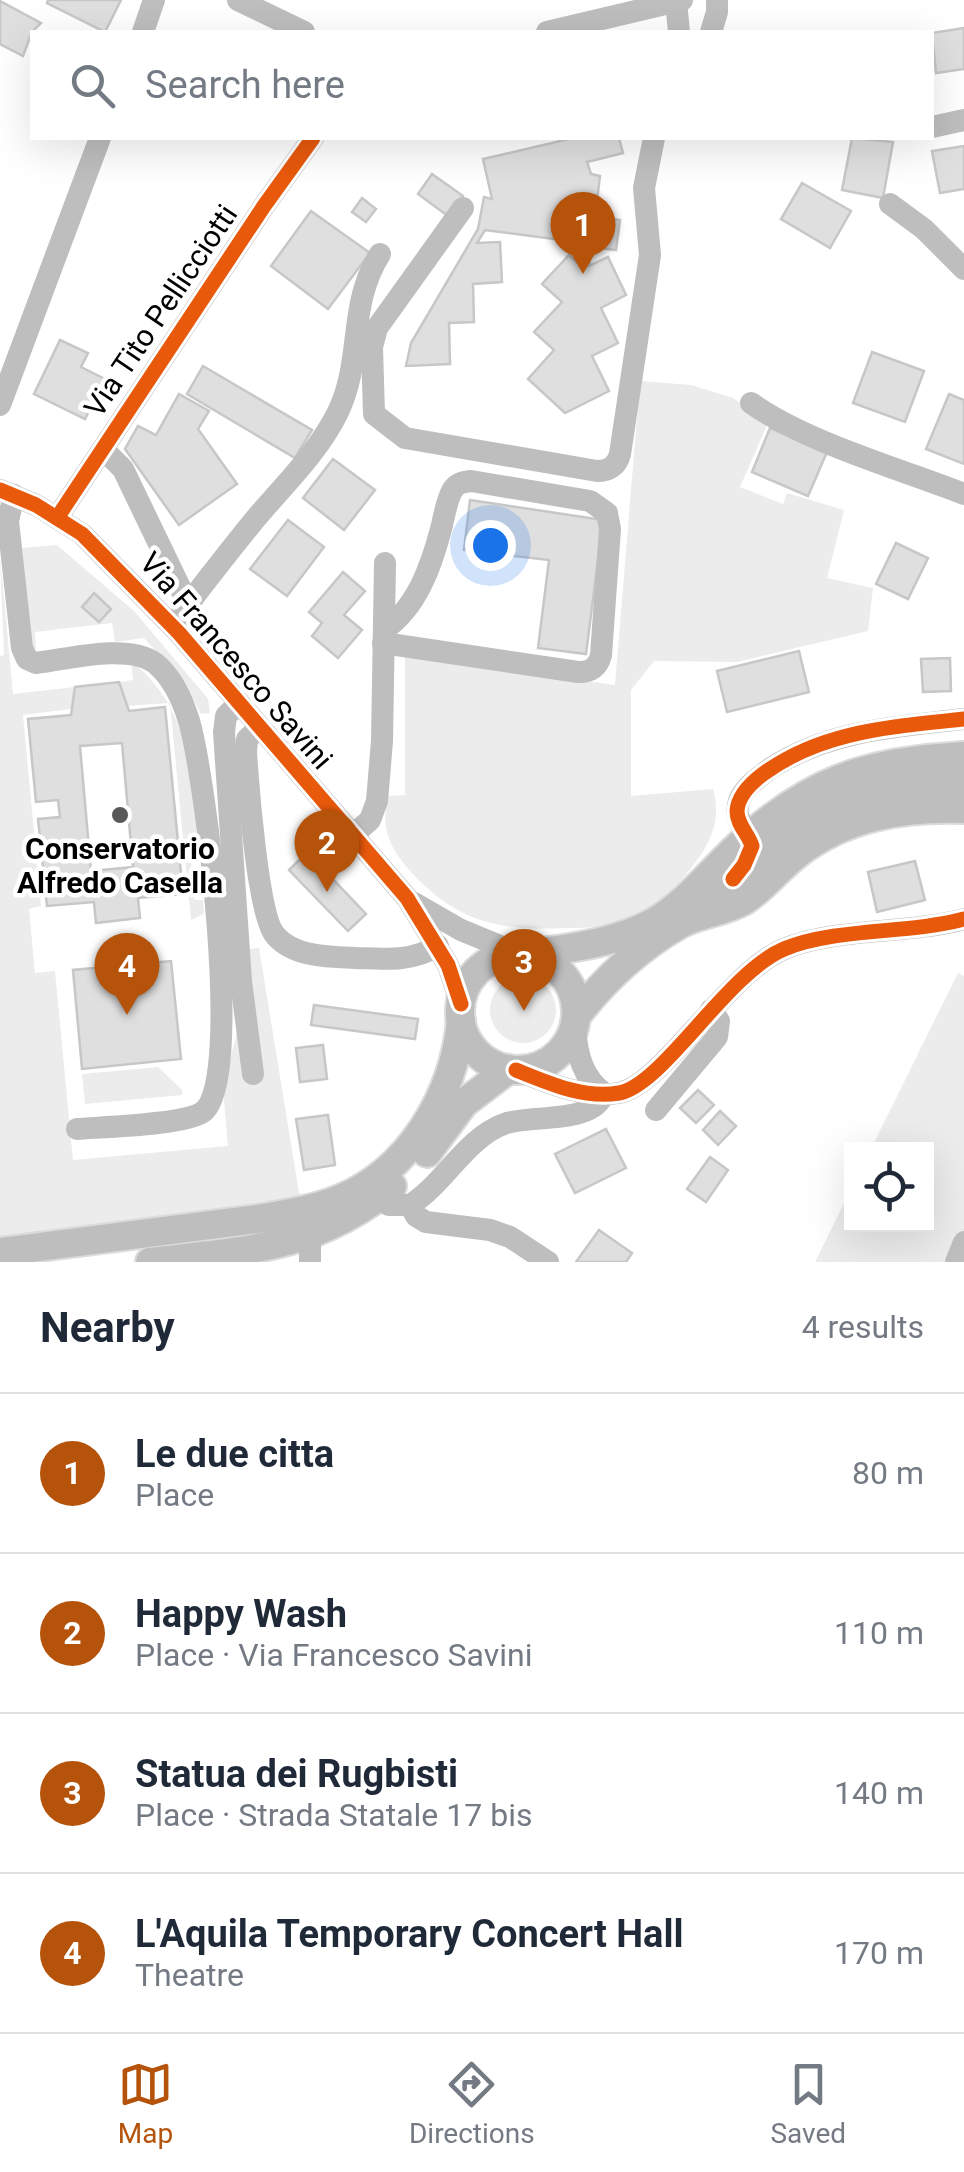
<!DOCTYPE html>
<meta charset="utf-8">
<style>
:root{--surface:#fff;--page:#f2f2f3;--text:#1f2937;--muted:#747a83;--line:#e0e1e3;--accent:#b45309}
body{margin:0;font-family:Roboto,sans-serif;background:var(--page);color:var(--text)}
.controls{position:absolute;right:30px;bottom:30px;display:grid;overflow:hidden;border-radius:0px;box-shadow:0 10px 40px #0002}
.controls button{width:90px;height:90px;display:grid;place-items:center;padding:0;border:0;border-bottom:2px solid var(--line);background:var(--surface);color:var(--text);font:50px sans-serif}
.you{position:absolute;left:490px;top:545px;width:35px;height:35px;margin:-25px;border:8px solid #fff;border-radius:50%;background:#1a73e8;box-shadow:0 0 0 15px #1a73e833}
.badge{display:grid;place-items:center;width:65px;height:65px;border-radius:50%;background:var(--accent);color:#fff;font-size:32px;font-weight:700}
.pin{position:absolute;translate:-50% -82px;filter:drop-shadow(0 2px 5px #0008)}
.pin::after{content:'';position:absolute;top:52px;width:35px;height:30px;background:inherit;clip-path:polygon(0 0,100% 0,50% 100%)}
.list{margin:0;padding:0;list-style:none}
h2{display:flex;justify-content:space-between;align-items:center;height:130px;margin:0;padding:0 40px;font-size:42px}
h2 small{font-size:32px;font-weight:400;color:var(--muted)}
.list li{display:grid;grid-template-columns:65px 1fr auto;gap:30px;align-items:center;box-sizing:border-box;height:160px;padding:0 40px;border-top:2px solid var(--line)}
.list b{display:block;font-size:38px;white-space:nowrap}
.list p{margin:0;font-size:32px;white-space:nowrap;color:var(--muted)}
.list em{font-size:32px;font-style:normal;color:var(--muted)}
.icon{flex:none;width:55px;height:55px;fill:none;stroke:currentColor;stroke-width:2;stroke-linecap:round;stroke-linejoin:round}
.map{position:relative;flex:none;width:964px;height:1262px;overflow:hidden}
.search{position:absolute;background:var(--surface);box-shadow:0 10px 40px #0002;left:30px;right:30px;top:30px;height:110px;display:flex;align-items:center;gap:25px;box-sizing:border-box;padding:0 35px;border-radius:0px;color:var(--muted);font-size:38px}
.sheet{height:770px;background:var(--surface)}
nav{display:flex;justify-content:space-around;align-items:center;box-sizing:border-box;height:140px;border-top:2px solid var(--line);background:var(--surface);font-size:28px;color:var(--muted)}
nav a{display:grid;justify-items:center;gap:5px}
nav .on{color:var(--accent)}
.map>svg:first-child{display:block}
</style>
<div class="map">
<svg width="964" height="1262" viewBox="0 0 964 1262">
<rect width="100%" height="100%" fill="#fff"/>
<g fill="#ececec">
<path d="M640,381L691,385L733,398L768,423L740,487L783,504L787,493L844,510L827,578L873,588L868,631L737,662L654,661L631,690V796L713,789C722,819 711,843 692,867C676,887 653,911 628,920C609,927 588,928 568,928C499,931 458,923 410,871C388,846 381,828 388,796L405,795V655L615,685Z"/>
<polygon points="57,545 135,612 208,699 210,713 201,714 185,683 144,638 115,642 112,623 35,632 36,649 32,649 22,548"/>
<polygon points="0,556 13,694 75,687 71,709 23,715 41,906 29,909 35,973 55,971 73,1160 228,1146 223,1088 241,1016 234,951 259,948 300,1199 0,1239 0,656 4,655"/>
<path d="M131,661C194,711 189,776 199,849L190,851L195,900H203L204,914L191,920L170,703L127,706L119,682L133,680Z"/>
<polygon points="958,973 964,976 964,1262 815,1262 851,1189 852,1224 926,1224 926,1150 871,1149"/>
<circle cx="523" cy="1010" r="33"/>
<polygon points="158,1067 182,1090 182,1095 85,1104 82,1074"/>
</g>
<g fill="#dfdfdf" stroke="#c7c7c7" stroke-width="2.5" fill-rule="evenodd">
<polygon points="48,0 121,0 105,32 47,3"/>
<polygon points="0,1 41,23 32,32 23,56 0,44"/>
<polygon points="964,28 964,69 936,73 932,33"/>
<polygon points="573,138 619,138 623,153 587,162 591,174 600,176 595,217 620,220 616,250 591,247 589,266 608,257 626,295 601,308 618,343 592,356 609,391 565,413 528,379 554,350 534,332 562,302 542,284 569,255 581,266 585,243 485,230 477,243 500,242 502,282 473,284 474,322 449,323 450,364 406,366 411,343 478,229 484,197 492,199 483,159"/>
<polygon points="852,138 893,142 883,198 842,190"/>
<polygon points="964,146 964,189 940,193 932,151"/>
<polygon points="432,174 463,196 448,216 418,194"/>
<polygon points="802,183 851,211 830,248 781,219"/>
<polygon points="362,198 376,209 366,222 352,212"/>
<polygon points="311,211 370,253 328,309 271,266"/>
<polygon points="60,340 88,353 81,367 105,379 85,419 34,394"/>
<polygon points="872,352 924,371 905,422 853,403"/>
<polygon points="203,366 312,430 295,458 187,394"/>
<polygon points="179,394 209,411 198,429 237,484 179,525 125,449 138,426 156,435"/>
<polygon points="949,394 964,400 964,464 926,449"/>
<polygon points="770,428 827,452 808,496 752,472"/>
<polygon points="333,459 375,490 344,530 303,498"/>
<polygon points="470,500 603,520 586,654 538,648 549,560 464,550"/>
<polygon points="288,520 324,547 287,596 250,569"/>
<polygon points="896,543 928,558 908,599 876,584"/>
<polygon points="343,572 365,591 344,615 362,630 338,658 312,636 322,623 309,612"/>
<polygon points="94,593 111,609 99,622 82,607"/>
<polygon points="799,651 809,692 727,712 717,671"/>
<polygon points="950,658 951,691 923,692 921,659"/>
<path d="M119,682L129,711L165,707L183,894L138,898L140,918L96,923L94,902L47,906L38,819L60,817L58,800L36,802L28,719L71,715L75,687ZM122,743L133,867L91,871L80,746Z"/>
<polygon points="307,852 366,914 348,931 289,870"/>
<polygon points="915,861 925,900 877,912 868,872"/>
<polygon points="171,961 181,1059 82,1069 73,970"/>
<polygon points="314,1005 418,1019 415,1039 311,1025"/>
<polygon points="323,1045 327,1079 300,1082 296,1048"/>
<polygon points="698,1090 714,1105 696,1123 680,1108"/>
<polygon points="720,1111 736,1126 718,1145 703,1130"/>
<polygon points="328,1115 335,1165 304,1170 296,1119"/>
<polygon points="606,1129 626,1168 575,1193 555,1154"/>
<polygon points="710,1157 728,1170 706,1202 687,1189"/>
<polygon points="599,1230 632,1253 626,1262 576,1262"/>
</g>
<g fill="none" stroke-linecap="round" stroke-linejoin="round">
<g stroke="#dbdbdb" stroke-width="32">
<g id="major">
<path d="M699,907C790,830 838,783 964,784"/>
<circle cx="518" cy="1012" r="58"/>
<path d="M528,954C570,948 617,943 654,922C685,904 709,874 734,850C808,780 865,762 964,756"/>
<path d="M577,1015C605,979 640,947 680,924C700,913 725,912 745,900C764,887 779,868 797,854C846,816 904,807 964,809"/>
<polyline points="427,1153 464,1103 509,1069"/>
<path d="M0,1252L264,1218C290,1213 316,1209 340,1199C410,1170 454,1095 461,1021"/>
<path d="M150,1262C243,1251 317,1249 392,1186"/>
</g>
</g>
<g stroke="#bebebe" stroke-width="22">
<polyline points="238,0 304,32"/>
<polyline points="676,1 679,32"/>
<polyline points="143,32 154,0"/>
<polyline points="547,32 682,0"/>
<polyline points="711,32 717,12 717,0"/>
<polyline points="932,127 964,120"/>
<polyline points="890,204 924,229 964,269"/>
<path d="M463,208L377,328L372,347L374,414L405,438L597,471C609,471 617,466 620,454L650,255L644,188L654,138"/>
<path d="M751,403C805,442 900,469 964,494"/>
<polyline points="0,405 100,138"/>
<polyline points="103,449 123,469 188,604"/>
<polyline points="0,490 36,505 82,534 179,633 407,898 448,965 461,1004"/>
<path d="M14,495L8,521L22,648L27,659L36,663C68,659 128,643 155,663C172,677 183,701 189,721C205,775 244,1077 204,1111C188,1125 102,1127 77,1129"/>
<polyline points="57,518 264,206 313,138"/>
<path d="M172,625C200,589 228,552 257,517C285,484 318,452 337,414C364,360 347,306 380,254"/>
<path d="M383,643L578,672C591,672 598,667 601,655L610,529L607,513L590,501L471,481C463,482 456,483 452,491C446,502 444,518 441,529C431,567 417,607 384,630"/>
<polyline points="239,703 226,716 224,732 241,981 253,1074"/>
<path d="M260,727L247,739L246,752C248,784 258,916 275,935C293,957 329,957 355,958C385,959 411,962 438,946"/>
<polyline points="353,835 370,820 377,801 382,741 385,563"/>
<path d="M751,851C753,833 732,823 739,801C744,787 759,777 771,768C830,730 896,727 964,719"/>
<polyline points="414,903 461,930 517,953"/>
<path d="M575,1028C577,1053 582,1078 604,1093"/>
<path d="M516,1070C548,1083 584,1099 619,1093C663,1085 727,973 784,949C833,928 909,934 964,919"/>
<polyline points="656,1110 717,1037 719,1021 711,1010"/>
<path d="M370,1183L389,1205H410C444,1184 466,1138 504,1124C530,1114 594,1125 604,1093"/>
<polyline points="410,1205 416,1216 426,1222 490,1230 510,1237 548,1262"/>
<polyline points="303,1219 310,1242 310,1262"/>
<polyline points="956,1262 964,1242"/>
</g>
<use href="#major" stroke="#bebebe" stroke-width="28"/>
<g stroke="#fff" stroke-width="21">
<g id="cycleway">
<polyline points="0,490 36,505 82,534 179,633 407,898 448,965 461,1004"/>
<polyline points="57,518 264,206 313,138"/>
<path d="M733,879L744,865L752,846C748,833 737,825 737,811C738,795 751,783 763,774C823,730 893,727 964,719"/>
<path d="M516,1070C548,1083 584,1099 619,1093C663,1085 727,973 784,949C833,928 909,934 964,919"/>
</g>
</g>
<use href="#cycleway" stroke="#e8590c" stroke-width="15"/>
</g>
<circle fill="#595959" stroke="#fff" stroke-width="4" cx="120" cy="815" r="10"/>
<g text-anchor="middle" stroke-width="9" stroke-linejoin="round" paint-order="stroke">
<g font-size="30" fill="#000" stroke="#fff">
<text transform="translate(161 311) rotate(-56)" y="10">Via Tito Pellicciotti</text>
<text transform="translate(236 661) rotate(49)" y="10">Via Francesco Savini</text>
</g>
<g font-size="30" font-weight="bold" fill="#000" stroke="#fff">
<text x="120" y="859">Conservatorio<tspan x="120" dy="34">Alfredo Casella</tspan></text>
</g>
</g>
</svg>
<div class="controls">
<button><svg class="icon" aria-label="locate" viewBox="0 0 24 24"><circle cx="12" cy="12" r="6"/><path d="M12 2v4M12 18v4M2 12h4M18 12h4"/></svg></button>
</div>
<div class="you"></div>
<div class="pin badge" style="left:583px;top:274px">1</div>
<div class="pin badge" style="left:327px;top:892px">2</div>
<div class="pin badge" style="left:524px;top:1011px">3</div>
<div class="pin badge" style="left:127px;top:1015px">4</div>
<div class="search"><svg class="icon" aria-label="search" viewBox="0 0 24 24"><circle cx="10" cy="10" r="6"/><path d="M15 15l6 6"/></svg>Search here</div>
</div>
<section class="sheet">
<h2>Nearby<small>4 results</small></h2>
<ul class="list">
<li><span class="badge">1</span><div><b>Le due citta</b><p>Place</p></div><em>80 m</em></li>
<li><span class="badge">2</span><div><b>Happy Wash</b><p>Place · Via Francesco Savini</p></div><em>110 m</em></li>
<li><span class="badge">3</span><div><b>Statua dei Rugbisti</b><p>Place · Strada Statale 17 bis</p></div><em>140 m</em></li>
<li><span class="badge">4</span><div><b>L'Aquila Temporary Concert Hall</b><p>Theatre</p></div><em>170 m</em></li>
</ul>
</section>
<nav>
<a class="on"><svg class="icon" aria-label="map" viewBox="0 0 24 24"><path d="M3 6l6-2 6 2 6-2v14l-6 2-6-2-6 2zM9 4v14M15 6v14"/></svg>Map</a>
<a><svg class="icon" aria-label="directions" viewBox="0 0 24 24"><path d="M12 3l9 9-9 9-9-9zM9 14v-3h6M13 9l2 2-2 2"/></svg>Directions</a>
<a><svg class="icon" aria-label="saved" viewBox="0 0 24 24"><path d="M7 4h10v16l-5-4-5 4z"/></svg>Saved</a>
</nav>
